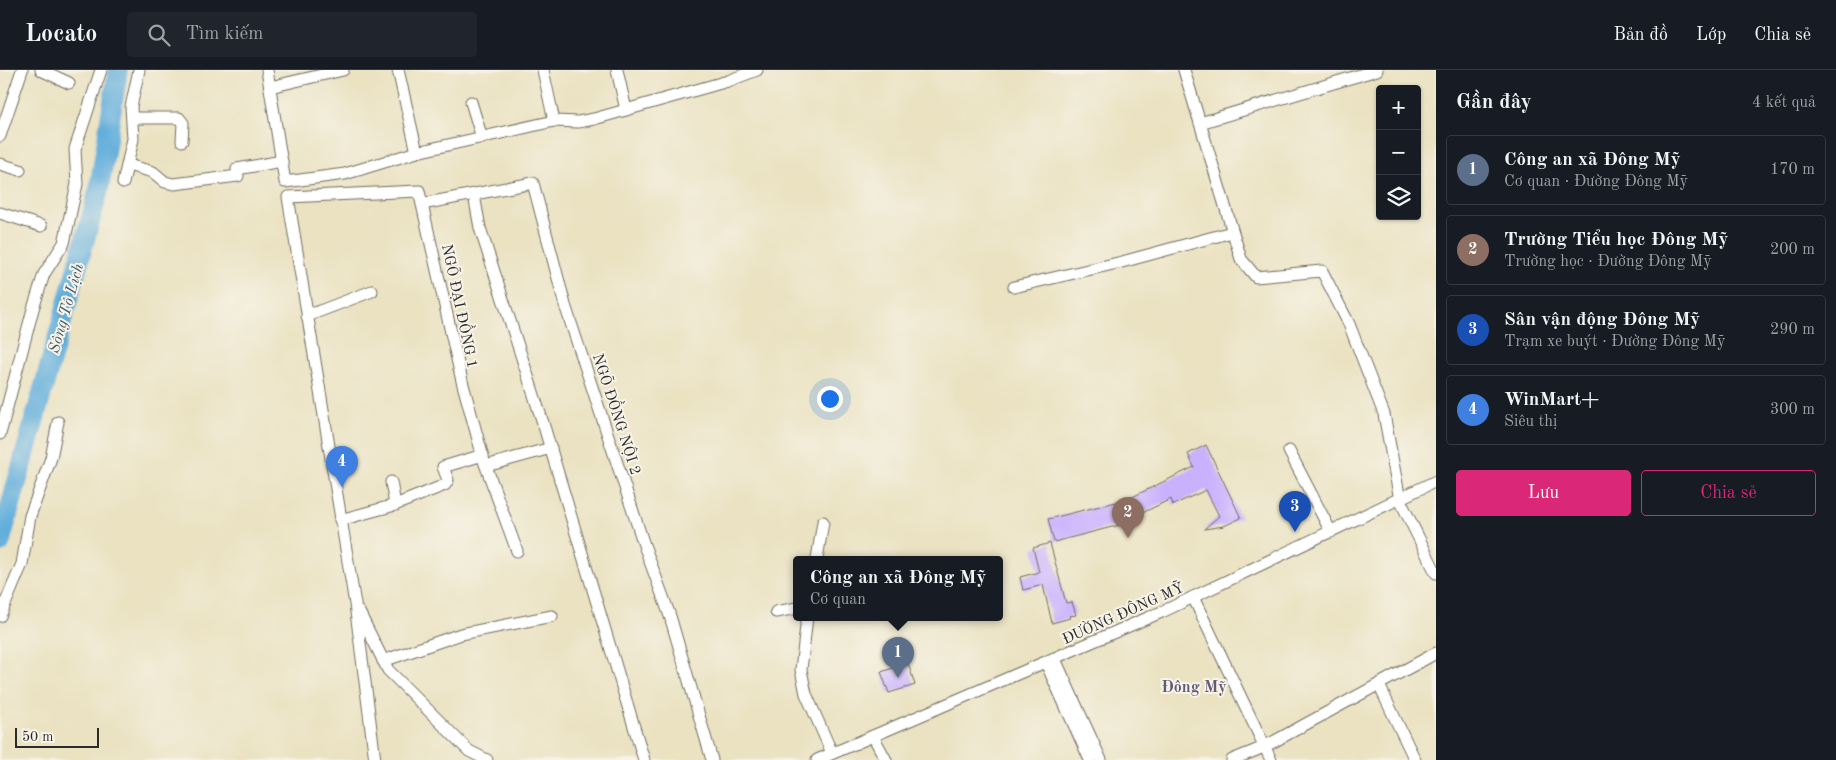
<!DOCTYPE html>
<html lang="vi">
<meta charset="utf-8">
<style>
:root{--surface:#171b24;--page:#20242c;--text:#f1f3f6;--muted:#9ea1a6;--line:#363941;--accent:#db2777}
body{margin:0;font-family:"Old Standard TT",serif;background:var(--page);color:var(--text)}
.controls{position:absolute;right:15px;top:15px;display:grid;overflow:hidden;border-radius:5px;box-shadow:0 1px 4px #0004}
.controls button{width:45px;height:45px;display:grid;place-items:center;padding:0;border:0;border-bottom:1px solid var(--line);background:var(--surface);color:var(--text);font:25px sans-serif}
.scale{position:absolute;left:15px;bottom:12px;width:84px;box-sizing:border-box;padding-left:5px;border:2px solid #2b2b2b;border-top:0;font-size:14px;line-height:18px;white-space:nowrap;color:#2b2b2b;-webkit-text-stroke:4px #f7f3e8;paint-order:stroke}
.you{position:absolute;left:829px;top:328px;width:18px;height:18px;margin:-12px;border:4px solid #fff;border-radius:50%;background:#1a73e8;box-shadow:0 0 0 8px #1a73e833}
.badge{display:grid;place-items:center;width:32px;height:32px;border-radius:50%;background:var(--accent);color:#fff;font-size:16px;font-weight:700}
.pin{position:absolute;translate:-50% -41px;filter:drop-shadow(0 1px 2px #0008)}
.pin::after{content:'';position:absolute;top:26px;width:18px;height:15px;background:inherit;clip-path:polygon(0 0,100% 0,50% 100%)}
.popup{position:absolute;left:793px;top:486px;width:210px;height:65px;box-sizing:border-box;display:grid;place-content:center;border-radius:5px;background:var(--surface);filter:drop-shadow(0 1px 4px #0005);font-size:16px;white-space:nowrap;color:var(--muted)}
.popup b{font-size:19px;color:var(--text)}
.popup::after{content:'';position:absolute;left:50%;top:100%;margin-left:-10px;border:10px solid transparent;border-top-color:var(--surface)}
.list{margin:0;padding:0;list-style:none}
h2{display:flex;justify-content:space-between;align-items:center;height:65px;margin:0;padding:0 20px;font-size:21px}
h2 small{font-size:16px;font-weight:400;color:var(--muted)}
.list li{display:grid;grid-template-columns:32px 1fr auto;gap:15px;align-items:center;box-sizing:border-box;height:70px;margin:0 10px 10px;padding:0 10px;border:1px solid var(--line);border-radius:5px}
.list b{display:block;font-size:19px;white-space:nowrap}
.list p{margin:0;font-size:16px;white-space:nowrap;color:var(--muted)}
.list em{font-size:16px;font-style:normal;color:var(--muted)}
.actions{display:flex;gap:10px;padding:15px 20px}
.actions a{flex:1;padding:11px 0;border:1px solid var(--accent);border-radius:5px;text-align:center;font-size:18px;color:var(--accent)}
.actions .main{background:var(--accent);color:#fff}
.icon{flex:none;width:28px;height:28px;fill:none;stroke:currentColor;stroke-width:2;stroke-linecap:round;stroke-linejoin:round}
.map{position:relative;flex:none;width:1436px;height:690px;overflow:hidden}
header{display:flex;align-items:center;gap:30px;box-sizing:border-box;height:70px;padding:0 25px;background:var(--surface);border-bottom:1px solid var(--line)}
header strong{font-size:24px}
nav{display:flex;gap:28px;margin-inline-start:auto;font-size:18px}
.search{width:350px;height:45px;background:var(--page);display:flex;align-items:center;gap:12px;box-sizing:border-box;padding:0 18px;border-radius:5px;color:var(--muted);font-size:19px}
main{display:flex}
aside{flex:1;background:var(--surface)}
.map>svg:first-child{display:block}
</style>
<header>
<strong>Locato</strong>
<div class="search"><svg class="icon" aria-label="search" viewBox="0 0 24 24"><circle cx="10" cy="10" r="6"/><path d="M15 15l6 6"/></svg>Tìm kiếm</div>
<nav><a>Bản đồ</a><a>Lớp</a><a>Chia sẻ</a></nav>
</header>
<main>
<div class="map">
<svg width="1436" height="690" viewBox="0 0 1436 690">
<rect width="100%" height="100%" fill="#f7f3e8"/>
<filter id="ink" filterUnits="userSpaceOnUse"><feTurbulence type="fractalNoise" baseFrequency=".02" numOctaves="2"/><feDisplacementMap in="SourceGraphic" scale="10" xChannelSelector="R" yChannelSelector="G"/><feConvolveMatrix kernelMatrix="1 2 1 2 8 2 1 2 1" color-interpolation-filters="sRGB"/></filter>
<filter id="wash" filterUnits="userSpaceOnUse"><feTurbulence type="fractalNoise" baseFrequency=".0096" numOctaves="4" result="noise"/><feDisplacementMap in="SourceGraphic" scale="20" xChannelSelector="R" yChannelSelector="G"/><feGaussianBlur stdDeviation="1.12" result="paint"/><feColorMatrix in="noise" values="0 0 0 0 0 0 0 0 0 0 0 0 0 0 0 0 0 1.4 0 .05"/><feComposite in="paint" operator="in"/></filter>
<g filter="url(#wash)">
<rect width="100%" height="100%" fill="#eae2c1"/>
<g fill="none" stroke-linecap="round" stroke-linejoin="round">
<polyline stroke="#62aedb" stroke-width="20" points="0,473 99,119 118,0"/>
</g>
<g id="blocks">
<g fill="#cab1fe">
<polygon points="1206,375 1241,448 1224,456 1204,459 1219,446 1206,420 1173,435 1171,429 1134,447 1135,451 1054,472 1048,449 1128,429 1194,397 1188,384"/>
<polygon points="1050,473 1066,533 1072,532 1076,545 1069,546 1070,548 1052,553 1043,515 1023,520 1020,507 1039,502 1033,478"/>
<polygon points="908,593 915,615 889,623 881,602"/>
</g>
</g>
</g>
<g filter="url(#ink)">
<use href="#blocks" fill-opacity="0" stroke="#6e6b60" stroke-width="1"/>
<g fill="none" stroke-linecap="round" stroke-linejoin="round">
<g stroke="#6e6b60" stroke-width="13">
<g id="minor">
<polyline points="41,0 69,13"/>
<polyline points="267,0 285,112 345,104 417,82 554,51 578,52 594,49 728,11 757,0"/>
<polyline points="398,0 417,82"/>
<polyline points="543,0 554,51"/>
<polyline points="617,0 626,40"/>
<polyline points="1184,0 1241,189 1256,207 1322,201 1349,254 1384,344 1400,430 1436,503"/>
<polyline points="270,17 343,0"/>
<polyline points="471,32 482,68"/>
<polyline points="132,48 179,48 183,53 182,71"/>
<polyline points="1200,53 1377,0"/>
<polyline points="0,66 22,0"/>
<polyline points="0,94 20,100"/>
<polyline points="128,95 153,102 165,112 174,114 238,106 237,99 282,91"/>
<polyline points="123,113 133,69 131,37 139,0"/>
<polyline points="474,125 480,158 543,353 644,690"/>
<polyline points="422,134 533,113 565,235 644,475 670,546 712,690"/>
<polyline points="0,143 41,156"/>
<polyline points="1014,217 1122,192 1232,162"/>
<polyline points="307,246 372,221"/>
<polyline points="0,364 33,239 44,204 64,173 77,114 75,79 101,0"/>
<polyline points="1289,381 1331,462"/>
<polyline points="486,396 551,378"/>
<polyline points="395,435 445,415 448,410 443,397 483,385"/>
<polyline points="340,450 395,435 391,412"/>
<polyline points="817,489 823,452"/>
<polyline points="1193,527 1271,690"/>
<polyline points="359,542 388,600 469,681 487,690"/>
<polyline points="776,542 797,538"/>
<polyline points="0,546 22,494 30,446 51,388 58,352"/>
<polyline points="807,547 801,600 806,624 832,683"/>
<polyline points="1055,589 1101,690"/>
<polyline points="383,591 461,564 552,546"/>
<polyline points="1046,593 1090,690"/>
<polyline points="1379,615 1415,690"/>
<polyline points="873,666 886,690"/>
<polyline points="375,690 355,534 288,127 419,121 462,311 484,391 517,481"/>
<polyline points="817,690 1164,541 1436,411"/>
<polyline points="1232,690 1264,677 1436,583"/>
</g>
</g>
<use href="#minor" stroke="#fff" stroke-width="11"/>
</g>
</g>
<g text-anchor="middle" stroke-width="4" stroke-linejoin="round" paint-order="stroke">
<g font-size="15" fill="#2b2b2b" stroke="#f7f3e8">
<text transform="translate(460 236) rotate(78)" y="5">NGÕ ĐẠI ĐỒNG 1</text>
<text transform="translate(617 344) rotate(72)" y="5">NGÕ ĐỒNG NỘI 2</text>
<text transform="translate(1123 543) rotate(-24)" y="5">ĐƯỜNG ĐÔNG MỸ</text>
</g>
<g font-size="16" font-style="italic" fill="#3e5969" stroke="#f7f3e8">
<text transform="translate(65 238) rotate(-74)" y="6">Sông Tô Lịch</text>
</g>
<g font-size="16" font-weight="bold" fill="#635a75" stroke="#f7f3e8">
<text x="1194" y="622">Đông Mỹ</text>
</g>
</g>
</svg>
<div class="controls">
<button>+</button>
<button>−</button>
<button><svg class="icon" aria-label="layers" viewBox="0 0 24 24"><path d="M12 4l9 5-9 5-9-5zM3 14l9 5 9-5"/></svg></button>
</div>
<div class="scale">50 m</div>
<div class="you"></div>
<div class="pin badge" style="left:898px;top:608px;background:#5c6f8a">1</div>
<div class="popup"><b>Công an xã Đông Mỹ</b>Cơ quan</div>
<div class="pin badge" style="left:1128px;top:468px;background:#8d6e63">2</div>
<div class="pin badge" style="left:1295px;top:462px;background:#1a4fb4">3</div>
<div class="pin badge" style="left:342px;top:417px;background:#3f7fe0">4</div>
</div>
<aside>
<h2>Gần đây<small>4 kết quả</small></h2>
<ul class="list">
<li><span class="badge" style="background:#5c6f8a">1</span><div><b>Công an xã Đông Mỹ</b><p>Cơ quan · Đường Đông Mỹ</p></div><em>170 m</em></li>
<li><span class="badge" style="background:#8d6e63">2</span><div><b>Trường Tiểu học Đông Mỹ</b><p>Trường học · Đường Đông Mỹ</p></div><em>200 m</em></li>
<li><span class="badge" style="background:#1a4fb4">3</span><div><b>Sân vận động Đông Mỹ</b><p>Trạm xe buýt · Đường Đông Mỹ</p></div><em>290 m</em></li>
<li><span class="badge" style="background:#3f7fe0">4</span><div><b>WinMart+</b><p>Siêu thị</p></div><em>300 m</em></li>
</ul>
<div class="actions"><a class="main">Lưu</a><a>Chia sẻ</a></div>
</aside>
</main>
